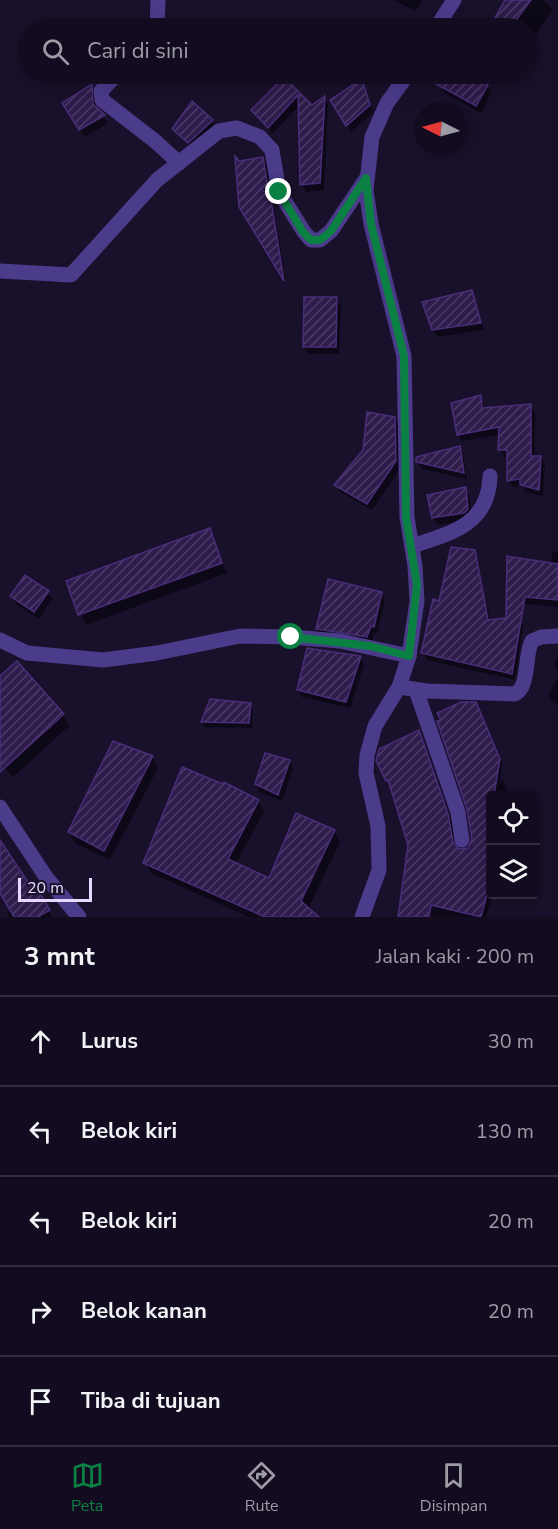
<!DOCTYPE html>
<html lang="id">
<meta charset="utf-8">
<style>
:root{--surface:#130c20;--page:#1c1529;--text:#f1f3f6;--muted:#9d9ba5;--line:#322c3e;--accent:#0b8043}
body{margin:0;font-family:"Nunito Sans",sans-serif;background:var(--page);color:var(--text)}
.controls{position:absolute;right:18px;bottom:18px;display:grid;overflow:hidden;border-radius:6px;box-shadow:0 6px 24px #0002}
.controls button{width:54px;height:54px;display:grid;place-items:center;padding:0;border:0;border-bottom:2px solid var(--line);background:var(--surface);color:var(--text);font:30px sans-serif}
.compass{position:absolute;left:414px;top:102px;width:54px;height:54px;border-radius:50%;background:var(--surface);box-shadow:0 6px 24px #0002;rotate:276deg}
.scale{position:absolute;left:18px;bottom:15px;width:74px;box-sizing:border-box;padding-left:6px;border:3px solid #e4daff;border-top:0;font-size:16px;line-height:21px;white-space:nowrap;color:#e4daff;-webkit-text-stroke:4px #19102b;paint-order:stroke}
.stop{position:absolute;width:18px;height:18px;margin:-14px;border:4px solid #0b8043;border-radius:50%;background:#fff}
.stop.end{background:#0b8043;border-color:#fff;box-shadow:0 2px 6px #0008}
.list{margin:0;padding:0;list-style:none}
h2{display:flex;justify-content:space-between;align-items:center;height:78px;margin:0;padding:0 24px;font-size:26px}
h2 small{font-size:20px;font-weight:400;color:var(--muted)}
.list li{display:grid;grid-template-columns:39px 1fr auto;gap:18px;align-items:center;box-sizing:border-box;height:90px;padding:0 24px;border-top:2px solid var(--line)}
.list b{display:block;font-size:22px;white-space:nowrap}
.list em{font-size:20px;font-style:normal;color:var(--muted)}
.icon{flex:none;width:33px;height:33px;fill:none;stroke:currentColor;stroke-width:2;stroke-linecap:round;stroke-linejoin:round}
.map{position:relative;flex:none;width:558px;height:917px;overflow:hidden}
.search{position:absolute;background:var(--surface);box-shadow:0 6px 24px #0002;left:18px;right:18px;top:18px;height:66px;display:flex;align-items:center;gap:15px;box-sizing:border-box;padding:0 21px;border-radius:33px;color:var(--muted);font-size:22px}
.sheet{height:528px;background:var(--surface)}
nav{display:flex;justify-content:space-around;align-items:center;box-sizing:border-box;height:84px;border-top:2px solid var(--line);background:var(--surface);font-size:16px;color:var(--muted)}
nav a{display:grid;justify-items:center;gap:3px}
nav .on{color:var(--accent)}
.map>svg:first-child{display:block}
</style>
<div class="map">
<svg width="558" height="917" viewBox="0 0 558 917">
<defs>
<pattern id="building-hatch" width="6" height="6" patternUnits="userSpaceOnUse" patternTransform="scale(1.5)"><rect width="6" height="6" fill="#2e1c4c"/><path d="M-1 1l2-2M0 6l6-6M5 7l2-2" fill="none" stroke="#4c3c67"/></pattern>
</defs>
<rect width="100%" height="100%" fill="#19102b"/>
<g fill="#0007">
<polygon points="394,0 422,0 415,11"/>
<polygon points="507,0 543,0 553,10 530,43 530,28 491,28"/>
<polygon points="447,74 486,74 479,83 487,86 491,93 481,113 445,93 441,86"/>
<polygon points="284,79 311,107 324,98 328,105 324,190 306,192 302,184 300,105 272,134 252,110"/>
<polygon points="362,81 373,113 351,132 332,101"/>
<polygon points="91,86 95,93 96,109 108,123 85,137 64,104"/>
<polygon points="212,121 216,128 193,150 174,129"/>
<polygon points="262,158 267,165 271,194 264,195 274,209 286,282 240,206 238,162"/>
<polygon points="471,292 484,330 438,337 433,330"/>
<polygon points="306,299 337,299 341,306 339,354 308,354 304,347"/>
<polygon points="480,397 485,409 530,405 535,412 535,457 541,457 545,464 543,496 526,492 522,486 512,487 508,480 508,457 504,457 500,449 501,435 462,441 458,434"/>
<polygon points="394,418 399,426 400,469 372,510 340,492 336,485"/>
<polygon points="459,448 463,455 467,479 422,469 417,461"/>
<polygon points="465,489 469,496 472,516 468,520 438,525 433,518"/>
<polygon points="209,530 227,573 86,625 68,582"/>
<polygon points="474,551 478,559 482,599 488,609 490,621 519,619 523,626 515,680 427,660 423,653 440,602"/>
<polygon points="552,552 558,552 558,607 513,603 551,564"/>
<polygon points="48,592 52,599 39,619 16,604 12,596"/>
<polygon points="381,594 385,601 377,634 374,633 371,644 321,636 317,629"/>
<polygon points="360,657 364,664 350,708 302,697 298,690"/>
<polygon points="558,657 558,672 553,665"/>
<polygon points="17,663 63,715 69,726 13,777 0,763 0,678"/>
<polygon points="558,677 558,706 548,696"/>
<polygon points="250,704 253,710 252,728 205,727 202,722"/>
<polygon points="479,711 502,762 500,784 503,779 508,796 490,796 490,894 493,894 486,917 399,917 410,845 391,788 378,760 419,732 452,823 455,847 458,851 469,849 473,839"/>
<polygon points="152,757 158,768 110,860 75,843 69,832"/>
<polygon points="289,761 293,768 282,801 260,792 256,784"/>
<polygon points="258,801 264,811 236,864 269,880 334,831 340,842 308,909 317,917 249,917 151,873 145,863"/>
<polygon points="0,843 35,896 39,894 52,917 10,917 7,913 12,910 0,893"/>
</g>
<g fill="url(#building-hatch)" stroke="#492d79" stroke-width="1.5">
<polygon points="505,0 531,0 510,28 489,28"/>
<polygon points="418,74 462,74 488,85 476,106"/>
<polygon points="284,77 312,105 325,96 320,183 300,185 298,95 268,128 251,110"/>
<polygon points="362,79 370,105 346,126 330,100"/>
<polygon points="92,84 93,104 105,115 79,130 62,103"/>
<polygon points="192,101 213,120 188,143 172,129"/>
<polygon points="235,156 239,161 263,157 268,187 261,188 271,200 284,281 239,207"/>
<polygon points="472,290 481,323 432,330 422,302"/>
<polygon points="304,297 337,297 336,347 303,347"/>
<polygon points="481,395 482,408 531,404 531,456 541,456 539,490 520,485 520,479 507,481 507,450 498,450 499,427 457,435 451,403"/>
<polygon points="367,412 395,417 396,461 367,504 334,485 363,450"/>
<polygon points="460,446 464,473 416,462 416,457"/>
<polygon points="466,487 468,509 464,513 432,518 427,495"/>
<polygon points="210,528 222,563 78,615 66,581"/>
<polygon points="451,547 475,550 488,620 506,618 507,556 558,564 558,600 525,597 512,674 421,653 433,599 439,601"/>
<polygon points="25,575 49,591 34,612 10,596"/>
<polygon points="328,579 382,592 374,627 371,626 367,637 316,629"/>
<polygon points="307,648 361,656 346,702 297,690"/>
<polygon points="17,661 64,714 0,772 0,676"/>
<polygon points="210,699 251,703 249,723 201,722"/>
<polygon points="461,702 476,702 500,759 494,795 490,795 490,883 481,917 431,905 429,917 398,917 408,845 388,780 386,781 376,761 379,749 419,730 448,814 453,842 459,849 468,848 472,839 467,809 437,721 441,720 437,713"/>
<polygon points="113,741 153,756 104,851 68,832"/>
<polygon points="265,753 290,760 278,795 255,784"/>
<polygon points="182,767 223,784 224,782 259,800 228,859 269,878 296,813 335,830 301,901 319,917 265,917 143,863"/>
<polygon points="0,840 36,894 39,892 50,910 38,917 14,917 0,893"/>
</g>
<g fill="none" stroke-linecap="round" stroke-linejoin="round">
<g stroke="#4b3b8b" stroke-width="15">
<polyline points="157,28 158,0"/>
<polyline points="436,28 454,0"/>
<polyline points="117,74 101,91 102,100 155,141 179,163"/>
<polyline points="0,271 71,275 157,180 219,131 237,128 260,137 272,150 279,192 304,232 311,240 320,240 331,231 366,179"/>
<path d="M412,546C452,533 489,524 490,476"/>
<polyline points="0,640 27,653 103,660 157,653 240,636 291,637 340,641 409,656"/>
<path d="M399,687L427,691L515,694C530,686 524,655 532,641L541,637L558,636"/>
<polyline points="416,690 458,812 462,840"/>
<polyline points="0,807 46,877 79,917"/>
<polyline points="362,917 379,870 378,826 366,773 367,755 375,726 399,687 409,656 417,601 415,566 407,517 404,356 371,224 366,190 372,137 387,103 408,74"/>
</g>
</g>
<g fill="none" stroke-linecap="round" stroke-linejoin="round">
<polyline stroke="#0b8043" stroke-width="8" points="279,192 303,232 311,240 320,240 331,231 366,178 371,224 404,356 406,517 417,585 409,656 370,646 291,637"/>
</g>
</svg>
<div class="controls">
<button><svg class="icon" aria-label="locate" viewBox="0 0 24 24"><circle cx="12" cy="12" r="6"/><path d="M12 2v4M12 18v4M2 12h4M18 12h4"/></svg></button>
<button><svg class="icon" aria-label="layers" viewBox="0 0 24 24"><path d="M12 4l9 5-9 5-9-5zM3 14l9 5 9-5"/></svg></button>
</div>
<svg class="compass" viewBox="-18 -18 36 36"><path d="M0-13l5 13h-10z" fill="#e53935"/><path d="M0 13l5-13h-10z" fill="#9d9ba5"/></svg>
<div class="scale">20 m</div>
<div class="stop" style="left:291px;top:637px"></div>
<div class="stop end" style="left:279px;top:192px"></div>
<div class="search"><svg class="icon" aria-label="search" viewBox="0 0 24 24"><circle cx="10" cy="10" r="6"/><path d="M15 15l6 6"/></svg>Cari di sini</div>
</div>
<section class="sheet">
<h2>3 mnt<small>Jalan kaki · 200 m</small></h2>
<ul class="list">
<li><svg class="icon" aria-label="ahead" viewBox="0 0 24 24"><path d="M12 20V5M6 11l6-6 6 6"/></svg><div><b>Lurus</b></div><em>30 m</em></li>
<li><svg class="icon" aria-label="left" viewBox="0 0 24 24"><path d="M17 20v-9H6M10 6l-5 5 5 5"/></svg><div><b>Belok kiri</b></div><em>130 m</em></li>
<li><svg class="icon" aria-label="left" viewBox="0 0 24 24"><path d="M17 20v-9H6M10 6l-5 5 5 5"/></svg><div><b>Belok kiri</b></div><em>20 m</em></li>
<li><svg class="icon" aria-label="right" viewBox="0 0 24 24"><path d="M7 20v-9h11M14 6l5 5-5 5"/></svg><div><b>Belok kanan</b></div><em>20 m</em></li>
<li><svg class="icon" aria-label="arrive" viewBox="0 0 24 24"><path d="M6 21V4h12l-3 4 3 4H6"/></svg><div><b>Tiba di tujuan</b></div></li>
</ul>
</section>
<nav>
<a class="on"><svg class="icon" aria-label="map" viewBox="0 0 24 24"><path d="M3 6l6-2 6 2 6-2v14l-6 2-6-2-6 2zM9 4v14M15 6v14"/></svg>Peta</a>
<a><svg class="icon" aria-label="directions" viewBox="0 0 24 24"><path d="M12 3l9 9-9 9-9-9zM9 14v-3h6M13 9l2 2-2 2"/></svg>Rute</a>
<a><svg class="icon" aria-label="saved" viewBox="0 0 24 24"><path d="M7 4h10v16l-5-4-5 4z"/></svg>Disimpan</a>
</nav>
